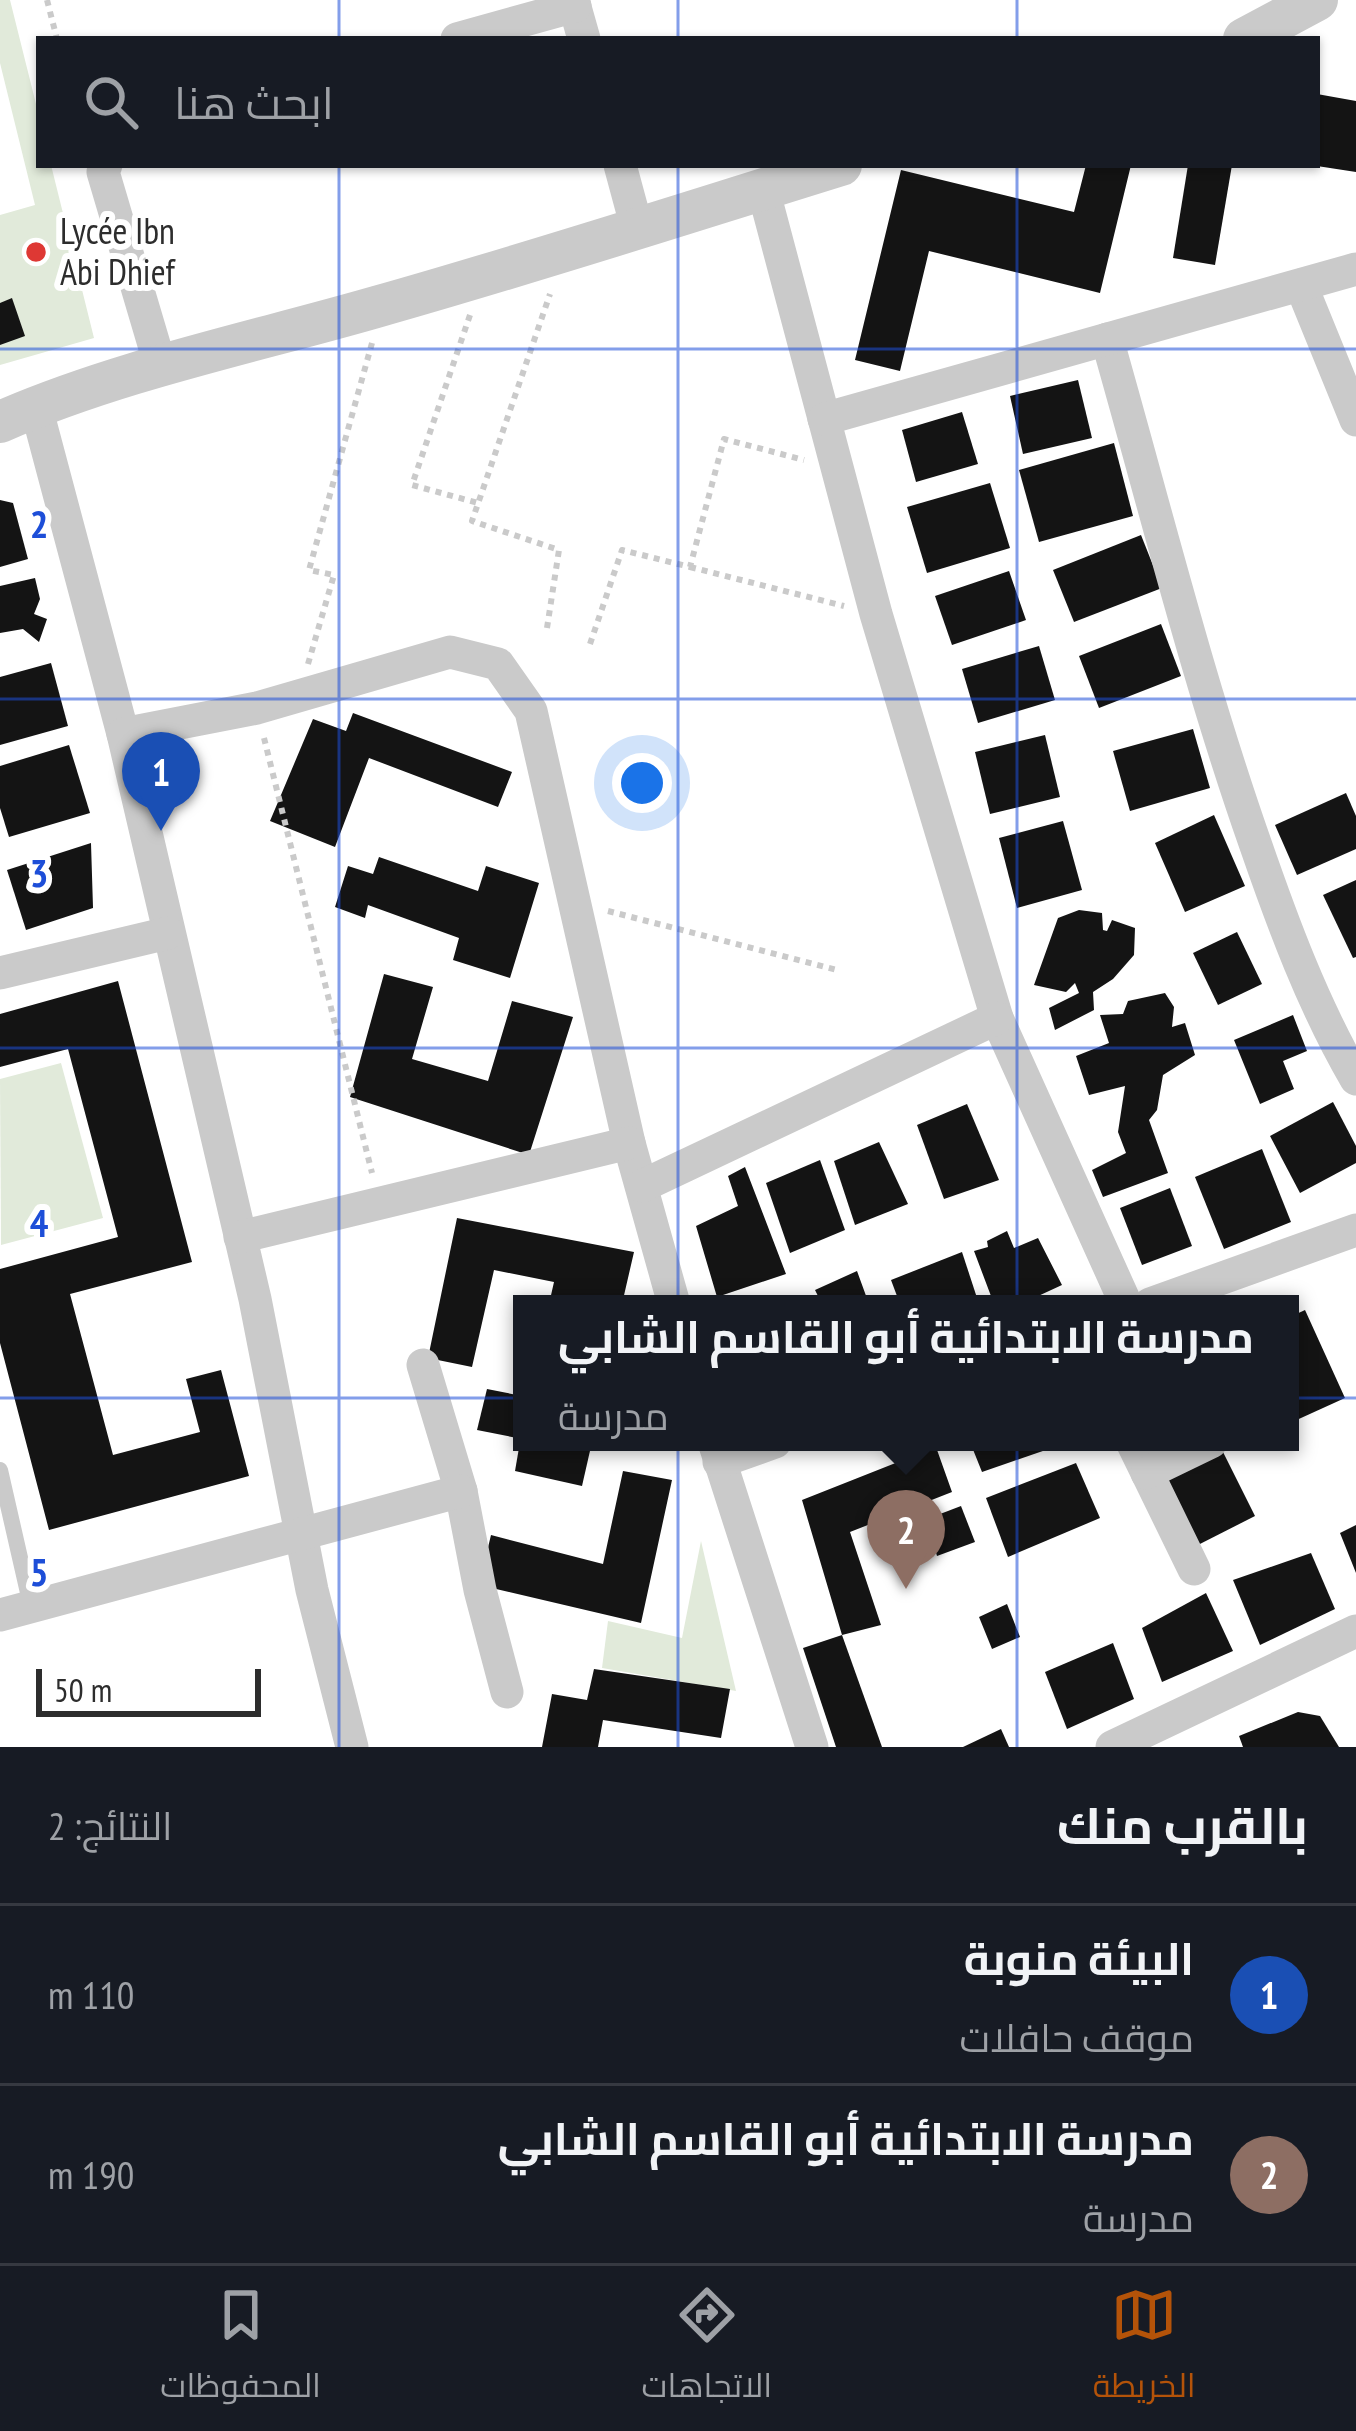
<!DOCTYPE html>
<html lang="ar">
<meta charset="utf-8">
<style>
:root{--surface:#171b24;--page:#20242c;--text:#f1f3f6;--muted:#9ea1a6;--line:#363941;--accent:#b45309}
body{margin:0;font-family:"PT Sans Narrow",Cairo,sans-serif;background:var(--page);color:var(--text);direction:rtl}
.scale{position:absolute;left:36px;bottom:30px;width:225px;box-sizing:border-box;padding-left:12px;border:6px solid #2d2d2d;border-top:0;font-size:33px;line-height:42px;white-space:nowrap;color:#2d2d2d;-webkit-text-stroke:9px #fff;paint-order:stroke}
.you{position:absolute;left:642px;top:783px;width:42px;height:42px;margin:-30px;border:9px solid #fff;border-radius:50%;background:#1a73e8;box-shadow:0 0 0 18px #1a73e833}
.badge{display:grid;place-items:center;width:78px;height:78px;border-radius:50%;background:var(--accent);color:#fff;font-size:39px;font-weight:700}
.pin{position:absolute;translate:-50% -99px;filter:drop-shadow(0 3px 6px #0008)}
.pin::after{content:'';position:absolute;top:63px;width:42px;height:36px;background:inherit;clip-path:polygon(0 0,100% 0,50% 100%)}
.popup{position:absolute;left:513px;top:1295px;width:786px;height:156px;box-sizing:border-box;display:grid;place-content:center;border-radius:0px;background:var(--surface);filter:drop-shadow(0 3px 9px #0005);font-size:39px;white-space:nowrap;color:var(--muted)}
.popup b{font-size:45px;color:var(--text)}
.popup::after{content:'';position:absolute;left:50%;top:100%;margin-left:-24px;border:24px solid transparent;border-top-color:var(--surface)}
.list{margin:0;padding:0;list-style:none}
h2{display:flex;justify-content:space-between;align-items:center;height:156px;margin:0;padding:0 48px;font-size:51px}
h2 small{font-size:39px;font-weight:400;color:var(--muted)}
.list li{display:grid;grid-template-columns:78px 1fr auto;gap:36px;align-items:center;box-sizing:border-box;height:180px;padding:0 48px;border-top:3px solid var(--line)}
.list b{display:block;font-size:45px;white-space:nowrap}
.list p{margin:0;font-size:39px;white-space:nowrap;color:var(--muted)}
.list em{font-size:39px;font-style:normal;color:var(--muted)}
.icon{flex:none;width:66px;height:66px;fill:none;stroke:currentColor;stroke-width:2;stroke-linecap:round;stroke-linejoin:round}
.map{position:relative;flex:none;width:1356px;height:1747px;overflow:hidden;direction:ltr}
.search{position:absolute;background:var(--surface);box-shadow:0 3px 9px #0004;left:36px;right:36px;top:36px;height:132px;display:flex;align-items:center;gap:30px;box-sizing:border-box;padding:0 42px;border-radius:0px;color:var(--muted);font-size:45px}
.sheet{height:516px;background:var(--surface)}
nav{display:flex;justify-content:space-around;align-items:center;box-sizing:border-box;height:168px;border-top:3px solid var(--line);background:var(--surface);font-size:33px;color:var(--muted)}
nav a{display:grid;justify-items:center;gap:6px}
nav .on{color:var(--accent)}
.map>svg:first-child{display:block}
</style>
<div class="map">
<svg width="1356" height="1747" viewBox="0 0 1356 1747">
<rect width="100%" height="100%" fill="#fff"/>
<g fill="#e1eada">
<polygon points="0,0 10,0 39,116 39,165 51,165 94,338 0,365 0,215 35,205 0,63"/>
<polygon points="61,1063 103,1218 1,1245 0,1079"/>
<polygon points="701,1541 736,1691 602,1668 608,1621 682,1638"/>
</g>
<g fill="#141414">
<polygon points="1317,94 1356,101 1356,172 1317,166"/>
<polygon points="1086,165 1131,165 1100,293 929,251 900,371 855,360 901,170 1074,212"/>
<polygon points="1188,165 1232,165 1215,265 1173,258"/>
<polygon points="12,298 25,336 0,345 0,303"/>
<polygon points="1078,380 1092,438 1023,454 1010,396"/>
<polygon points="962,412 978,464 916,482 902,430"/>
<polygon points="1114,443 1133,516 1039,542 1019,470"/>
<polygon points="990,483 1010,548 927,573 907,507"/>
<polygon points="0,500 13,503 28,559 0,567"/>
<polygon points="1141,535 1162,588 1074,622 1053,570"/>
<polygon points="1009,571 1026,620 952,645 935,596"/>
<polygon points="35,578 40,599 34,614 47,619 39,642 23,629 0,633 0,586"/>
<polygon points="1161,624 1181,676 1099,708 1079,656"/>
<polygon points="1039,646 1055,700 978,723 962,669"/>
<polygon points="51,663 68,726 0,745 0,677"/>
<polygon points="353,713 512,772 498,807 369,758 335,847 270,821 313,719 346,731"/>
<polygon points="1193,729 1210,788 1130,811 1113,751"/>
<polygon points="1045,735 1060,797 990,814 975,752"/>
<polygon points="69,745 90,813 9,837 0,808 0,766"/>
<polygon points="1346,793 1356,816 1356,849 1297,875 1275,825"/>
<polygon points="1214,815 1245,886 1185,912 1155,843"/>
<polygon points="1063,821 1082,890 1017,908 999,838"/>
<polygon points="91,843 93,908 26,930 7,870"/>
<polygon points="379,857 478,891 486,866 539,883 510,978 453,960 459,938 368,905 365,918 335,907 348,866 373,874"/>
<polygon points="1356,880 1356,957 1353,958 1323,895"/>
<polygon points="1079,910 1102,913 1103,930 1107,931 1112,920 1135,928 1134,955 1113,979 1093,992 1094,1010 1055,1030 1049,1008 1079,993 1075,983 1066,992 1034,985 1058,918"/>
<polygon points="1237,932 1262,984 1218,1005 1193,953"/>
<polygon points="384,974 433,987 412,1059 488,1081 512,1001 573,1017 529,1155 350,1097"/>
<polygon points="118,981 192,1262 70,1294 113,1455 200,1432 186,1379 221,1370 249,1476 49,1530 0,1343 0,1269 118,1237 68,1049 0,1067 0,1014"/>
<polygon points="1165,993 1174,1007 1172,1027 1185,1023 1195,1055 1163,1075 1157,1110 1149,1120 1168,1173 1103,1197 1092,1170 1126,1153 1118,1132 1125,1086 1089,1095 1076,1056 1109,1043 1100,1015 1123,1014 1128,1001"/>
<polygon points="1293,1015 1307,1051 1283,1061 1294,1089 1260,1104 1234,1040"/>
<polygon points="1333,1102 1356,1146 1356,1163 1300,1193 1270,1136"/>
<polygon points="967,1104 999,1180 944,1199 917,1125"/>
<polygon points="879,1142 908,1204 855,1225 834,1161"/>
<polygon points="1262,1149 1291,1222 1224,1249 1195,1177"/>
<polygon points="820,1160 845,1230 790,1253 766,1183"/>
<polygon points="745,1167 786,1274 717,1297 696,1226 738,1206 728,1176"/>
<polygon points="1170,1188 1192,1246 1142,1265 1120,1208"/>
<polygon points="457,1218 634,1252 622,1304 549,1304 554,1282 494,1270 472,1367 428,1358"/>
<polygon points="1007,1231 1014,1248 1038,1238 1062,1285 1036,1297 1039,1304 994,1304 974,1251 988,1247 987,1241"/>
<polygon points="962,1252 979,1304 900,1304 891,1280"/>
<polygon points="857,1271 869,1304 811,1304 820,1300 815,1290"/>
<polygon points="1305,1310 1345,1398 1290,1423 1290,1317"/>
<polygon points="487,1389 522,1396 522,1439 477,1430"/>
<polygon points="520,1442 592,1442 582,1486 515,1471"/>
<polygon points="970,1442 1066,1442 1066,1443 982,1472"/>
<polygon points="936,1447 952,1492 850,1532 881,1625 842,1635 802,1500"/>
<polygon points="1222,1450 1255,1516 1192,1548 1159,1482"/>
<polygon points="1076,1463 1100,1518 1008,1557 986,1498"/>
<polygon points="623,1471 672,1480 641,1623 479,1585 491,1535 603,1564"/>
<polygon points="961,1506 975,1542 937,1556 927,1519"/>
<polygon points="1356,1525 1356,1573 1340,1533"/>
<polygon points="1311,1553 1335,1609 1260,1645 1233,1580"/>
<polygon points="1206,1593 1233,1651 1162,1682 1142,1628"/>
<polygon points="1007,1604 1020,1637 992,1649 979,1617"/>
<polygon points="842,1635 882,1747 836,1747 803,1648"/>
<polygon points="1113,1643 1134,1699 1067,1729 1045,1672"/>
<polygon points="594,1669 730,1689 721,1738 603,1720 598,1747 542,1747 552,1694 587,1700"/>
<polygon points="1298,1712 1320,1716 1339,1747 1243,1747 1239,1736"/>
<polygon points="1001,1729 1009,1747 963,1747"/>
</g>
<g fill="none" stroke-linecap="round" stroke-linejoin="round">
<g stroke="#cacaca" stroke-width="6" stroke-dasharray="6 6" stroke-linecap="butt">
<polyline points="47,0 57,39"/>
<polyline points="470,315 412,485 478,503"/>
<polyline points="690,567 844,606"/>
<polyline points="547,628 559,550 472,521 550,294"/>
<polyline points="590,644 622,550 690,567 724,439 804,460"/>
<polyline points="308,664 334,575 309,570 372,343"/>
<polyline points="264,738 372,1173"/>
<polyline points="608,911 837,970"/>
</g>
<polyline stroke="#cacaca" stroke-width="16" points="0,1470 31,1606"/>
<g stroke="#cacaca" stroke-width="33">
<polyline points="573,0 584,39"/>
<polyline points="457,39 575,6"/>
<polyline points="106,165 103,172 161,368"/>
<polyline points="620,165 637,228"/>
<polyline points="763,189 876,614 997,1018 1126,1304"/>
<polyline points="1301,285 1356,420"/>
<path d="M1107,339C1155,507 1197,678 1255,843C1283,924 1313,1005 1356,1079"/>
<polyline points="36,407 123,734 255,1299 312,1590 352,1747"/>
<polyline points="824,419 1356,269"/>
<polyline points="123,734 257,708 450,652 498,664 531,711 629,1143 674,1304"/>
<polyline points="0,973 168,933"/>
<polyline points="642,1186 997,1018"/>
<polyline points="240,1237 629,1143"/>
<polyline points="1150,1304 1356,1230"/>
<polyline points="423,1365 461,1491 480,1590 507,1692"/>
<polyline points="714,1442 812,1747"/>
<polyline points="1132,1442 1194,1569"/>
<polyline points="719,1462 775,1442"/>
<polyline points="1147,1473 1211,1442"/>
<polyline points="0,1615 461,1491"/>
<polyline points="1112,1747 1356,1631"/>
</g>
<g stroke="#cacaca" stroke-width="42">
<polyline points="1244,39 1317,0"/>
<path d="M0,422C119,370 251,343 376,307C532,263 686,213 841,165"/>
</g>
</g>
<path fill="none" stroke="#1d4ed8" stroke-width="3" stroke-opacity="0.55" d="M339,0V39M678,0V39M1017,0V39M339,165V1747M678,165V1747M1017,165V1747M0,349H1356M0,699H1356M0,1048H1356M0,1398H1356"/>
<circle fill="#de3834" stroke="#fff" stroke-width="4.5" cx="36" cy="252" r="12"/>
<g text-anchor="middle" stroke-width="12" stroke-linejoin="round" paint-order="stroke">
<g font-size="36" fill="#2d2d2d" stroke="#fff" text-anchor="start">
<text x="60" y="244">Lycée Ibn<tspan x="60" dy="41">Abi Dhief</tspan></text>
</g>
</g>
<g font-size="39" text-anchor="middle" font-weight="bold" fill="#1d4ed8" stroke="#fff" stroke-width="12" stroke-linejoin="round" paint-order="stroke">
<text x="39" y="538">2</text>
<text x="39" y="887">3</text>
<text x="39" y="1237">4</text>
<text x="39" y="1586">5</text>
</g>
</svg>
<div class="scale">50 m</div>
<div class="you"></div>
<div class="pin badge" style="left:161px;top:831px;background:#1a4fb4">1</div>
<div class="pin badge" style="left:906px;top:1589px;background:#8d6e63">2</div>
<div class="popup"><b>مدرسة الابتدائية أبو القاسم الشابي</b>مدرسة</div>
<div class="search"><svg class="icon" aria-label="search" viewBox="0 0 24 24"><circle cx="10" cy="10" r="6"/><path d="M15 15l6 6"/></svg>ابحث هنا</div>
</div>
<section class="sheet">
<h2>بالقرب منك<small>النتائج: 2</small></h2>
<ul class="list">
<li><span class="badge" style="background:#1a4fb4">1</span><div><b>البيئة منوبة</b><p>موقف حافلات</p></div><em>110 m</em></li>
<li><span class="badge" style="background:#8d6e63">2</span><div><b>مدرسة الابتدائية أبو القاسم الشابي</b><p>مدرسة</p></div><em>190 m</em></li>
</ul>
</section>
<nav>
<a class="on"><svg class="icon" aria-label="map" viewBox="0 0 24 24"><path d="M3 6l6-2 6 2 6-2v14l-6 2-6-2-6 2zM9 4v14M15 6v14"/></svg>الخريطة</a>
<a><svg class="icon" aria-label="directions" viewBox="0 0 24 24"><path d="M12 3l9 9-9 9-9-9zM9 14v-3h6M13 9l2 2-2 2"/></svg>الاتجاهات</a>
<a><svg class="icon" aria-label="saved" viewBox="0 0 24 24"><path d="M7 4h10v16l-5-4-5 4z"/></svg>المحفوظات</a>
</nav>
